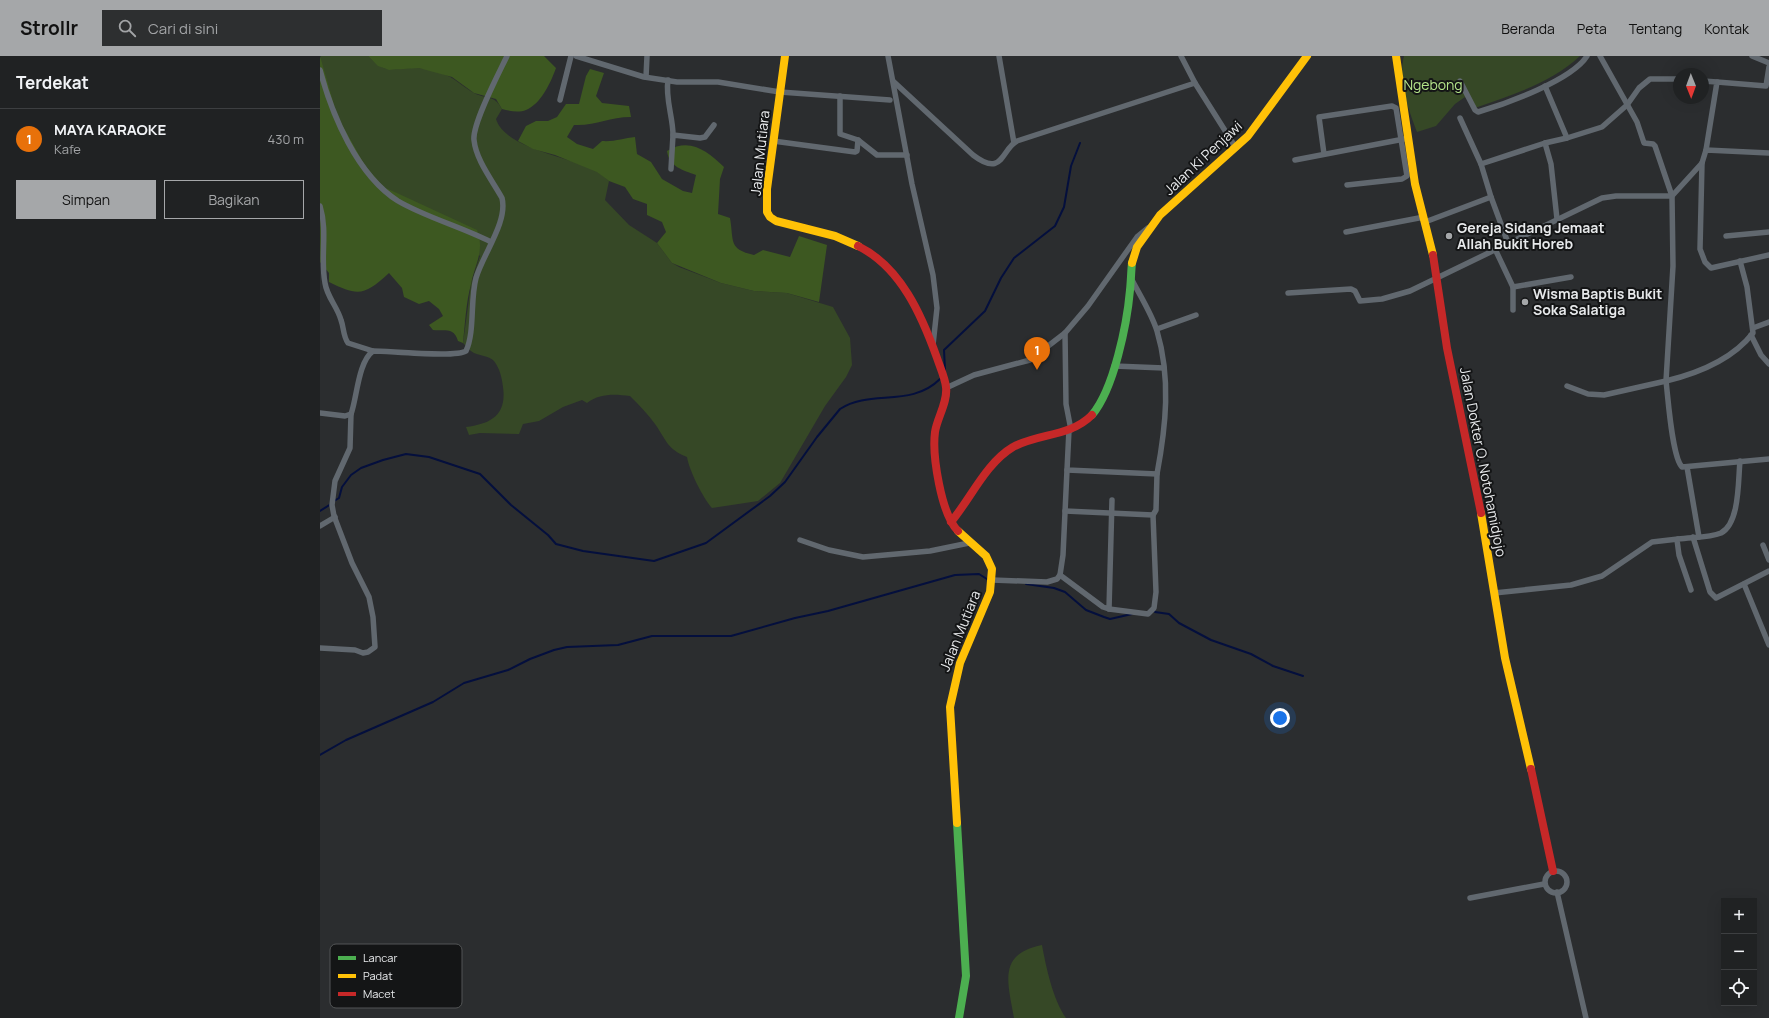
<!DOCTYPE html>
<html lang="id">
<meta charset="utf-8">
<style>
:root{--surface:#202223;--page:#2d2f30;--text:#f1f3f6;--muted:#a2a4a6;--line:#3d3f41;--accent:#a5a7a9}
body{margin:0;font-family:Manrope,sans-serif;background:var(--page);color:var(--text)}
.controls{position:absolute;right:12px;bottom:12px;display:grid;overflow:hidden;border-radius:0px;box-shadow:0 4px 16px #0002}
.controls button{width:36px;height:36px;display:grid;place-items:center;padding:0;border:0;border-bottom:1px solid var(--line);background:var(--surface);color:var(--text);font:20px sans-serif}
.compass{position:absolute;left:1353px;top:12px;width:36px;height:36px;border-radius:50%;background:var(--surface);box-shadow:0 4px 16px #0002;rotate:179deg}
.you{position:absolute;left:960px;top:662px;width:14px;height:14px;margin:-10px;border:3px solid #fff;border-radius:50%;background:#1a73e8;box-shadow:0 0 0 6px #1a73e833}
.badge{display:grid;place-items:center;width:26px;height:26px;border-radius:50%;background:var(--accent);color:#fff;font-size:13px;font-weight:700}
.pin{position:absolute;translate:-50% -33px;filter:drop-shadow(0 1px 2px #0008)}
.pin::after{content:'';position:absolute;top:21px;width:14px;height:12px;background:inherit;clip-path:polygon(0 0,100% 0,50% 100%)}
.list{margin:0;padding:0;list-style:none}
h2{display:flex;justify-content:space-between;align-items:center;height:52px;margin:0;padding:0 16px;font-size:17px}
h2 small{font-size:13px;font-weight:400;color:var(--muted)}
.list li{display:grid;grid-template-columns:26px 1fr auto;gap:12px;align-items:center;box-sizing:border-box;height:60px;padding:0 16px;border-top:1px solid var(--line)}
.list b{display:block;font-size:15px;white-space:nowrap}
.list p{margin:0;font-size:13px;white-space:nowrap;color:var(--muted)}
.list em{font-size:13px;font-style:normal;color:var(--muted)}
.actions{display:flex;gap:8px;padding:12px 16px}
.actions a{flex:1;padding:9px 0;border:1px solid var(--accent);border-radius:0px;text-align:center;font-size:14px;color:var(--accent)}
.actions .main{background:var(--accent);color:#111}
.icon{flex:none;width:22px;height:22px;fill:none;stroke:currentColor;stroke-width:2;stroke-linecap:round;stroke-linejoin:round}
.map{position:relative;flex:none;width:1449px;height:962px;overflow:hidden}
header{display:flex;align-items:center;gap:24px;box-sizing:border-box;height:56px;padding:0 20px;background:var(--accent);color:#111}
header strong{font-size:19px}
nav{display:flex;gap:22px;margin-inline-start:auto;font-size:14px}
.search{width:280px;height:36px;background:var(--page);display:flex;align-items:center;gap:10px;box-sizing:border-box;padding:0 14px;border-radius:0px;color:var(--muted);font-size:15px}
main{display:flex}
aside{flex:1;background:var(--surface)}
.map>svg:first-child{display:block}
</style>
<header>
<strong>Strollr</strong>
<div class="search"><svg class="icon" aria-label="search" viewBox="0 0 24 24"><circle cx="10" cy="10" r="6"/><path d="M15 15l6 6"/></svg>Cari di sini</div>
<nav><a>Beranda</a><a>Peta</a><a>Tentang</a><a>Kontak</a></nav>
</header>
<main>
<aside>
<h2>Terdekat<small></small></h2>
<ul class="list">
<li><span class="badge" style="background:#e8710a">1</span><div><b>MAYA KARAOKE</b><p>Kafe</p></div><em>430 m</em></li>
</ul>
<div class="actions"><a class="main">Simpan</a><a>Bagikan</a></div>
</aside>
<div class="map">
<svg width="1449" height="962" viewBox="0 0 1449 962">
<rect width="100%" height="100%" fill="#2b2d2f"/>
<g fill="#364826">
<path d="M1,0H48C68,21 74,11 99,12C105,12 113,15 120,17C135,21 141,30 154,37C167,44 174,38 182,53L176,63C185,93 252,101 277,115C281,118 285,122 289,125L285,144L309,169L337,187L352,207L359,211L401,227L434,235L467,237L513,251L530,282L532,309L526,321L505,350L460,427L438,445L392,452C383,442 369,414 367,401C347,393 347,385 335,368C328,358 319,349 310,340C295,338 280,337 267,347L262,344L243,351L219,365L203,368L199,378L160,377L149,379L146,371C171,368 187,359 183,331C182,322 180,313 174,305C169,300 161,300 154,297C150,295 146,290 143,287L151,228L160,200L100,149L64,131L45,109L17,59L0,4Z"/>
<path d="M1084,0H1260C1231,27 1192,39 1155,52L1145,41L1135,48L1116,70L1097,76C1088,53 1078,24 1084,0Z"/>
<path d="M722,889C726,911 733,944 746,962H694C688,927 677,898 722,889Z"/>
</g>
<g fill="#3d5821">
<path d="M0,0L17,59L45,109L64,131L157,174C165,195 155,208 151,228C146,247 145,268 143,287L138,285C134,271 126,275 113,274L109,269L123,260L119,253L109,245L99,248L84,241L82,232L69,217C45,239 39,241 9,226V217L0,206Z"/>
<path d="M48,0H224L236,12C231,26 221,48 206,54C199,57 189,55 182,53L176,43L154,37L132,21L99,12L69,14L58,10Z"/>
<path d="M270,13L284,17L276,40L282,47L309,50L311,61C289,61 276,70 254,69L247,81L257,88L273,93L282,85C294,86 304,82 315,81L317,98L331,106L342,123L363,135L372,137L376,119C363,114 349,111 347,95C370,81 387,95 404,111L400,123L398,158L410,162C414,185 408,193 434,199L443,194L470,201L479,180L507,189L499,246L467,237L434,235L401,227L352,207L337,187L346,176L342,166L327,159V148L313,143L305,131L289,125L277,116L235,99L213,93L198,85L206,70L216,65H228L237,61L246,48H259L266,20Z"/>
</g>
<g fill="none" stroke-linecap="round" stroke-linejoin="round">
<g stroke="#040f3d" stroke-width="2">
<polyline points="625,314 624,294 665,255 681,222 694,202 735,170 744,151 751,110 760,87"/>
<path d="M14,445L19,442L22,431L31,419L41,412L63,404L86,398L109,401L160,418L191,449L228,479L236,488L263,495L334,505L386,487L450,440L465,426L497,381L520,353C550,333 591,352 620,323"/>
<polyline points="0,455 11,448"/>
<polyline points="706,528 734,532 745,536 766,554 784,561 790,563 812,558"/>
<polyline points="835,556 849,558 859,567 891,584 931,598 953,610 983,620"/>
<polyline points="0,699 26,684 113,646 144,627 188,614 210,603 234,594 247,591 298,589 332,580 411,580 475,562 508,555 635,519 659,518 670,525"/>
</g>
<g stroke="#61686f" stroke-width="5.5">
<polyline points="256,0 324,21 357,26 398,26 460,36 570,44"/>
<polyline points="568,0 592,128 613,219 617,252 613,289"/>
<polyline points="679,0 694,87"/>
<polyline points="861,0 875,27 916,92"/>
<polyline points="1432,0 1449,7"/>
<path d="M0,14C12,59 37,119 78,145C105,161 142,171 171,186"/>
<polyline points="326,21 327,0"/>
<path d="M348,24C345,42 353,61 353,79"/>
<path d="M1140,25L1155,54L1158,56C1186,48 1252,24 1267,0"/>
<polyline points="1383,25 1397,26 1386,94"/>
<path d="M574,26L653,99C683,122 681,94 697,85L875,27"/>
<polyline points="1397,26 1446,30 1449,11"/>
<polyline points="1225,30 1247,82 1282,71 1307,49 1319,32 1330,23 1359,23"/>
<polyline points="520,40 520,78 538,84 557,99 587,99"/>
<polyline points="240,44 251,0"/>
<polyline points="1140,62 1161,108"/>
<polyline points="453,85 535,96 537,95 538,84"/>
<polyline points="1225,87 1231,108 1237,163"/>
<polyline points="1004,98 999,61 1072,50 1076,52 1087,120 1082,123 1027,129"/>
<polyline points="975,104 1084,83"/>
<polyline points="1382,107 1380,193 1385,206 1391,212 1449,199"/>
<polyline points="351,113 353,79 380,82 385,81 394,69"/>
<path d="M0,150C8,176 0,201 5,227C7,241 17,250 21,264C24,272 23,280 28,287L53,295"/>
<polyline points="1105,166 1171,141"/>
<polyline points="1026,176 1104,161"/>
<polyline points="1406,180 1449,176"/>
<polyline points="1188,187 1171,141 1161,108 1225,87 1247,82"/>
<polyline points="1175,193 1193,231 1251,221"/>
<path d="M1420,205L1427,231L1433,277C1412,304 1379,317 1346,325C1348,341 1352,401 1362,411L1449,403"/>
<polyline points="1193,231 1193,254"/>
<polyline points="968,237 1031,233 1035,235 1040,245 1062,243 1090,235 1282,142 1296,140 1352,140 1382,107 1386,94 1449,97"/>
<polyline points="1433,272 1449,266"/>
<polyline points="837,273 876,259"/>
<polyline points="745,277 746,348 751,374"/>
<polyline points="1431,279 1441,299 1449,308"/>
<polyline points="794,310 844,312"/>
<polyline points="1247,330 1268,338 1284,339 1346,325 1353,210 1352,140 1335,90 1333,88 1324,87 1317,66 1280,0"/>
<polyline points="626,332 654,319 710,304 745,277 768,250 817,181 828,172"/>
<path d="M0,357L25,360L31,358C37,342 38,306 53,295C69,295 136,302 146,295C155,276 150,244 156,222C163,198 188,166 182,142C172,124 156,104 154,84C152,68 179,17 187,0"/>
<path d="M749,374L747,414L837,418C846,370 851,322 837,275C832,258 819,238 811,222"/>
<polyline points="1367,411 1379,481"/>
<polyline points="745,455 833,459 836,454 837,418"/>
<polyline points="0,470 15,461"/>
<polyline points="1373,481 1390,536 1396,542 1449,515"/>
<polyline points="480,484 509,494 543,501 610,495 649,487"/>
<polyline points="1443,489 1449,504"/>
<polyline points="740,519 783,551 789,553 792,444"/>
<polyline points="672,524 727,526 737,523 740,519 743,499 747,414"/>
<polyline points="1424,528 1449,589"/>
<path d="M1371,534L1359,499L1357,484L1358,483C1371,481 1389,482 1401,477C1420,467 1418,424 1420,405"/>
<polyline points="1174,537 1251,529 1282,520 1332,486 1358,483"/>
<polyline points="789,553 828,558 834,552 836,536 833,459"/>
<polyline points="0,592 35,594 43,597 48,596 55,591 53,561 49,541 32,507 14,460 12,449 15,425 30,392 31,358"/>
<circle cx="1236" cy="826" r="11"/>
<polyline points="1237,836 1266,962"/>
<polyline points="1150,842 1224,828"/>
</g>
<g stroke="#4caf50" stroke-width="8">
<path d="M772,359C794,333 807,268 810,234C811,225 811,216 812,207"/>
<polyline points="637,767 646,920 639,962"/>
</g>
<g stroke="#ffc107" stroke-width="8">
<polyline points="465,0 447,133 447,156 450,161 456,165 515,180 538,190"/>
<polyline points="1076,0 1095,128 1113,199"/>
<polyline points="812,207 817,191 840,159 928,80 987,0"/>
<polyline points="1161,457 1185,602 1211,713"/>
<polyline points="637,767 630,651 640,607 670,536 672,513 666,500 638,475"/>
</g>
<g stroke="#c62828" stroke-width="8">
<path d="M538,190C581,211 602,260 617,302C620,311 625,322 626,331C628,346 617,362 615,376C612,399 621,458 638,475"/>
<polyline points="1113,199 1127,292 1161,457"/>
<path d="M631,466C651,442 666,407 693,391C719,377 750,381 772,359"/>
<polyline points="1211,713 1233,815"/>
</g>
</g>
<g fill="#a5a7a9" stroke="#141516" stroke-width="1.5">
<circle cx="1129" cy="180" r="4"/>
<circle cx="1205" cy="246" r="4"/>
</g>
<g text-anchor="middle" stroke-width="4" stroke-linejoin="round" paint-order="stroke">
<g font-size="14" fill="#b4e48a" stroke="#141516">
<text x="1113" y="34">Ngebong</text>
</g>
<g font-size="14" fill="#e7e9eb" stroke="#141516">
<text transform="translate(440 97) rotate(-84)" y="5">Jalan Mutiara</text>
<text transform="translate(883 102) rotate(-43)" y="5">Jalan Ki Penjawi</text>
<text transform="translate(1163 406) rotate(79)" y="5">Jalan Dokter O. Notohamidjojo</text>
<text transform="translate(640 575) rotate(-68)" y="5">Jalan Mutiara</text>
</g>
<g font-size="14" font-weight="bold" fill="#e7e9eb" stroke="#141516" text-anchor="start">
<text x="1137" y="177">Gereja Sidang Jemaat<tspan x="1137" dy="16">Allah Bukit Horeb</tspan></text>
<text x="1213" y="243">Wisma Baptis Bukit<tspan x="1213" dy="16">Soka Salatiga</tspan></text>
</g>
</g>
<rect x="10" y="888" width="132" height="64" rx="6" fill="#141516" stroke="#535556" stroke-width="1"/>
<rect x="18" y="900" width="18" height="4" fill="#4caf50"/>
<rect x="18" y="918" width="18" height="4" fill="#ffc107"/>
<rect x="18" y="936" width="18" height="4" fill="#c62828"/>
<g font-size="11" fill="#e7e9eb">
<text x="43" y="906">Lancar</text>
<text x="43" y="924">Padat</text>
<text x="43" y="942">Macet</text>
</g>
</svg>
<div class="controls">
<button>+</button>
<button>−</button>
<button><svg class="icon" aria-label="locate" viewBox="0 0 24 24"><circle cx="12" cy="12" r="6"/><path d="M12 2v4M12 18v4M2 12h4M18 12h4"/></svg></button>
</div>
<svg class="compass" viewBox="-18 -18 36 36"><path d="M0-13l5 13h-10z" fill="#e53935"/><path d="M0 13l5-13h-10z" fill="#a2a4a6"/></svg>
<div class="you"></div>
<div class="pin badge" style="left:717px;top:314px;background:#e8710a">1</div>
</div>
</main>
